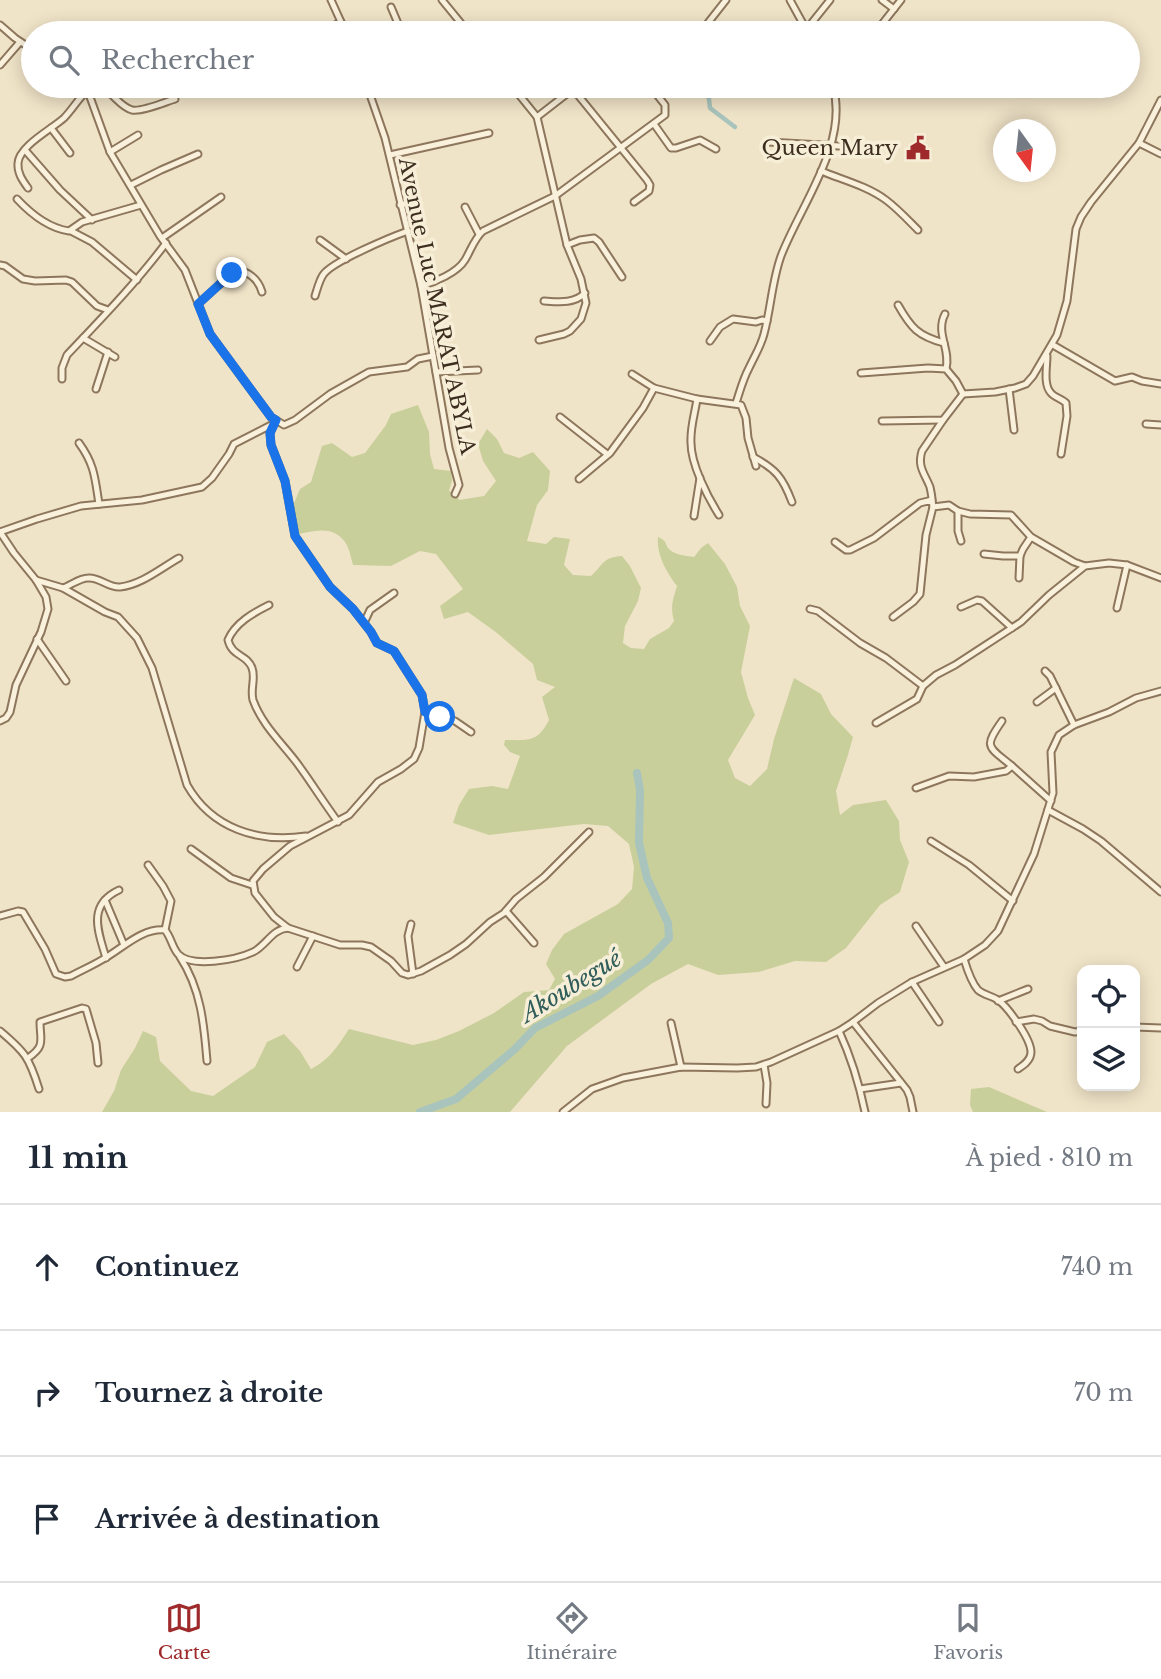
<!DOCTYPE html>
<html lang="fr">
<meta charset="utf-8">
<style>
:root{--surface:#fff;--page:#f2f2f3;--text:#1f2937;--muted:#747a83;--line:#e0e1e3;--accent:#9e2a2b}
body{margin:0;font-family:"Libre Baskerville",serif;background:var(--page);color:var(--text)}
.controls{position:absolute;right:21px;bottom:21px;display:grid;overflow:hidden;border-radius:14px;box-shadow:0 4px 18px #0003}
.controls button{width:63px;height:63px;display:grid;place-items:center;padding:0;border:0;border-bottom:2px solid var(--line);background:var(--surface);color:var(--text);font:35px sans-serif}
.compass{position:absolute;left:993px;top:119px;width:63px;height:63px;border-radius:50%;background:var(--surface);box-shadow:0 4px 18px #0003;rotate:165deg}
.stop{position:absolute;width:21px;height:21px;margin:-16px;border:5px solid #1a73e8;border-radius:50%;background:#fff}
.stop.end{background:#1a73e8;border-color:#fff;box-shadow:0 2px 7px #0008}
.list{margin:0;padding:0;list-style:none}
h2{display:flex;justify-content:space-between;align-items:center;height:91px;margin:0;padding:0 28px;font-size:30px}
h2 small{font-size:23px;font-weight:400;color:var(--muted)}
.list li{display:grid;grid-template-columns:46px 1fr auto;gap:21px;align-items:center;box-sizing:border-box;height:126px;padding:0 28px;border-top:2px solid var(--line)}
.list b{display:block;font-size:26px;white-space:nowrap}
.list em{font-size:23px;font-style:normal;color:var(--muted)}
.icon{flex:none;width:38px;height:38px;fill:none;stroke:currentColor;stroke-width:2;stroke-linecap:round;stroke-linejoin:round}
.map{position:relative;flex:none;width:1161px;height:1112px;overflow:hidden}
.search{position:absolute;background:var(--surface);box-shadow:0 4px 18px #0003;left:21px;right:21px;top:21px;height:77px;display:flex;align-items:center;gap:18px;box-sizing:border-box;padding:0 24px;border-radius:38px;color:var(--muted);font-size:26px}
.sheet{height:469px;background:var(--surface)}
nav{display:flex;justify-content:space-around;align-items:center;box-sizing:border-box;height:98px;border-top:2px solid var(--line);background:var(--surface);font-size:19px;color:var(--muted)}
nav a{display:grid;justify-items:center;gap:4px}
nav .on{color:var(--accent)}
.map>svg:first-child{display:block}
</style>
<div class="map">
<svg width="1161" height="1112" viewBox="0 0 1161 1112">
<rect width="100%" height="100%" fill="#f0e4c8"/>
<g fill="#c9cf9b">
<path d="M418,405L429,432L430,454L434,469L451,471L452,480L449,491L457,495L459,500L484,496L496,481L483,461L478,444L487,429L497,439L504,453L519,458L533,452L550,471L548,490L537,505L527,541L546,544L554,537L570,539L564,565L573,575L591,576C603,565 603,557 622,556L630,566L641,588L638,601L625,626L623,643L631,648L644,649L650,639L669,628L674,621C670,607 673,599 677,586C667,573 656,554 658,537C668,541 664,544 670,550C676,555 687,556 694,557L701,548L708,543L725,564L737,587L740,606L750,626L741,672L748,698L755,715L728,760L735,778L750,786L767,769L774,739L794,678L821,694L831,714L853,737L848,755L836,791L840,815L853,805L886,800L899,821L900,840L909,862L900,892L880,905L846,948L826,962L795,961L759,972L718,975L688,964L651,984L567,1046L510,1112H102L114,1091L121,1070L135,1048L143,1031L156,1037L160,1061L191,1091L213,1096L255,1067L267,1042L284,1034L300,1051L311,1069C330,1059 337,1047 349,1029L413,1045L436,1040L459,1031L494,1013L524,992L549,990L555,979L546,964L552,950L564,934L618,904L632,889L634,867L629,844L608,826L584,824L489,835L453,823L459,805L469,789L492,786L508,789L520,756L510,752L504,745L505,740C528,740 537,743 549,720L542,697L555,687L537,680L533,664L497,633L468,612L444,619L440,606L463,589L436,554L420,551L391,566L353,565C351,558 349,547 345,542C333,525 313,531 296,535L292,508L300,489L311,482L322,446L332,443L352,457L365,453L386,425L391,414Z"/>
<polygon points="989,1087 1047,1112 973,1112 970,1105 971,1089"/>
</g>
<g fill="none" stroke-linecap="round" stroke-linejoin="round">
<polyline stroke="#a9c4bc" stroke-width="4.5" points="702,86 709,99 710,108 735,127"/>
<polyline stroke="#a9c4bc" stroke-width="8" points="420,1112 456,1099 515,1049 535,1028 598,996 648,960 669,938 668,923 647,878 639,843 640,790 637,773"/>
<g stroke="#8d765c" stroke-width="9">
<g id="minor">
<polyline points="331,0 346,33"/>
<polyline points="442,0 469,33"/>
<polyline points="790,0 807,31"/>
<polyline points="882,0 894,9"/>
<polyline points="391,7 402,33"/>
<polyline points="0,25 15,38 33,50"/>
<polyline points="806,30 830,0"/>
<polyline points="75,33 96,31 106,27 110,33"/>
<polyline points="319,33 341,22"/>
<polyline points="565,33 570,27"/>
<polyline points="700,33 726,0"/>
<polyline points="875,33 901,0"/>
<polyline points="0,65 20,42"/>
<polyline points="86,86 110,152 160,236 185,270 210,334 271,417 284,425 295,420 330,394 369,372 407,367 418,359 433,356"/>
<polyline points="367,86 385,138 421,286 449,448 459,485 455,494"/>
<polyline points="512,86 537,117 567,245 581,279 586,303 581,319 570,331 564,334 539,340"/>
<polyline points="573,89 647,180 650,185 649,191 634,202"/>
<polyline points="111,93 119,86"/>
<polyline points="537,117 577,86"/>
<polyline points="654,124 671,148 676,148 700,140 716,149"/>
<polyline points="51,128 70,153"/>
<polyline points="768,142 875,148"/>
<polyline points="1139,143 1161,154"/>
<polyline points="25,150 60,190 92,220"/>
<polyline points="110,152 138,135"/>
<polyline points="390,155 489,133"/>
<path d="M821,171C843,180 867,186 886,200C898,209 908,220 918,230"/>
<polyline points="131,185 161,170 198,154"/>
<path d="M28,188C23,181 17,173 18,163C19,146 52,129 64,118C73,109 79,97 89,89C112,84 115,105 132,110C142,112 165,102 175,99"/>
<path d="M17,199C31,214 48,228 69,231L82,222L141,205"/>
<polyline points="400,205 413,202"/>
<polyline points="465,207 479,234"/>
<polyline points="71,231 92,242 137,280"/>
<polyline points="162,238 221,197"/>
<polyline points="320,240 346,259"/>
<polyline points="567,245 580,240 594,238 599,242 622,277"/>
<polyline points="0,265 5,266 23,279 35,281 66,280 72,282 97,306 108,310"/>
<path d="M421,286C435,282 457,273 465,260C471,250 474,239 483,231L555,196L665,115V105L650,86"/>
<path d="M315,296C317,290 319,281 323,275C331,262 391,237 408,231"/>
<path d="M544,301C559,302 574,304 585,293"/>
<path d="M198,304L232,273L240,270C252,274 259,281 262,292"/>
<path d="M898,305C911,328 918,336 944,343"/>
<path d="M945,314C935,333 951,349 946,369"/>
<polyline points="83,338 115,357"/>
<polyline points="710,341 720,327 733,319 756,322 762,320 767,321"/>
<polyline points="1053,345 1115,381 1132,377 1142,381 1161,384"/>
<path d="M1047,356C1047,366 1043,385 1051,393C1054,397 1062,399 1066,403L1067,416L1061,454"/>
<polyline points="436,372 478,370"/>
<polyline points="861,373 928,368 946,369 956,381 963,394 995,392 1015,388 1026,384 1033,376 1057,335 1067,301 1076,229 1081,217 1091,202 1139,143 1161,100"/>
<polyline points="632,374 654,388"/>
<path d="M62,379V368L67,355C101,319 136,283 166,243"/>
<polyline points="96,389 108,352"/>
<polyline points="1009,389 1014,430"/>
<path d="M736,403C740,391 743,379 749,368C754,357 761,346 764,334C771,308 772,281 781,256C801,204 849,144 833,86"/>
<polyline points="560,417 607,454"/>
<polyline points="276,420 270,433 271,445 285,481 295,536 330,587 353,609 371,632 377,643 394,651 422,695 425,712 419,748 414,759 401,769 378,782 349,815 290,846 263,869 253,881 255,893 274,917 288,928 340,945 362,945 371,947 391,961 402,973 408,975 421,971 450,955 466,944 490,922 504,913 516,899 544,877 589,832"/>
<polyline points="882,421 943,420 963,394"/>
<polyline points="1146,424 1161,425"/>
<path d="M79,443C95,465 95,479 99,504"/>
<path d="M753,457C776,469 783,478 792,502"/>
<polyline points="579,479 610,453 643,408 654,388 697,399"/>
<path d="M932,500C932,496 931,492 930,487C925,474 917,467 922,451L943,420"/>
<polyline points="958,511 958,531 961,541"/>
<path d="M719,515C707,496 691,464 691,443C690,428 695,413 697,399L741,405L746,418L748,438L756,466"/>
<polyline points="694,516 700,478"/>
<polyline points="0,532 37,519 81,506 142,500 202,487 212,478 229,454 234,444 275,423"/>
<polyline points="0,532 14,553 36,580 46,597 48,609 41,632 16,685 10,712 6,718 0,721"/>
<polyline points="835,542 846,550 850,550 874,538 920,503 932,500 933,507"/>
<polyline points="984,554 1003,556 1020,556 1023,549 1031,537"/>
<polyline points="1019,578 1020,556"/>
<path d="M36,580L63,588C71,585 80,578 88,578C100,577 108,588 120,587C141,585 161,568 179,558"/>
<path d="M63,588L105,612L118,617L137,638L152,668L187,785C212,829 258,843 306,836"/>
<path d="M269,605C253,613 235,623 228,640C232,657 247,654 252,668C256,678 250,689 253,700C262,725 282,743 297,763C311,782 324,803 338,822"/>
<polyline points="961,607 977,600 982,601 1012,628"/>
<polyline points="1117,608 1127,565"/>
<polyline points="810,609 818,611 860,643 886,658 923,686"/>
<polyline points="893,617 913,602 920,594 926,535 933,507 949,505 958,511 970,514 1011,515 1031,537 1074,562 1085,566"/>
<polyline points="364,623 370,610 394,593"/>
<polyline points="37,639 66,681"/>
<polyline points="1045,671 1050,676 1074,725"/>
<polyline points="1037,702 1056,688"/>
<polyline points="425,712 455,721 471,732"/>
<path d="M1002,721C983,748 988,746 1012,766"/>
<polyline points="876,723 917,699 923,686 936,675 955,665 1021,622 1049,595 1085,566 1109,563 1127,565 1161,578"/>
<polyline points="916,788 949,776 974,777 1006,771 1012,766 1051,801"/>
<polyline points="1048,810 1083,829 1101,841 1161,892"/>
<polyline points="931,841 969,865 1013,901"/>
<polyline points="191,849 231,878 252,885"/>
<polyline points="148,865 163,886 171,901 165,930"/>
<polyline points="105,900 124,945"/>
<polyline points="506,911 534,943"/>
<path d="M0,916L18,911L23,912L45,949L56,974L65,977L71,976C82,970 94,965 105,958C124,947 142,928 165,930C171,937 172,947 178,954C191,968 236,960 253,952C266,946 272,929 288,928"/>
<polyline points="411,924 408,936 413,974"/>
<polyline points="916,926 944,967"/>
<path d="M180,957C201,989 204,1024 207,1061"/>
<path d="M106,958C98,931 87,905 119,890"/>
<path d="M964,959C967,969 971,982 978,990C984,995 992,996 998,1000C1008,1007 1031,1039 1031,1052C1031,1060 1024,1065 1018,1069"/>
<polyline points="297,967 313,936"/>
<polyline points="912,982 939,1022"/>
<polyline points="998,1001 1028,989"/>
<polyline points="853,1022 907,1090 910,1097 913,1112"/>
<polyline points="1016,1022 1034,1019 1042,1021 1050,1026 1075,1032 1082,1031"/>
<polyline points="671,1023 681,1067"/>
<polyline points="1135,1027 1161,1028"/>
<path d="M0,1031C25,1052 29,1057 39,1089"/>
<path d="M839,1031C851,1057 859,1083 865,1112"/>
<path d="M28,1058C46,1046 40,1040 40,1022L82,1008L86,1009L96,1043L98,1063"/>
<polyline points="764,1065 767,1083 766,1104"/>
<polyline points="860,1089 901,1083"/>
<polyline points="563,1112 592,1089 623,1078 681,1067 737,1068 756,1067 771,1062 839,1031 853,1022 878,1003 912,982 964,959 985,945 998,931 1034,854 1053,793 1051,752 1059,735 1074,725 1109,712 1136,698 1161,691"/>
</g>
</g>
<use href="#minor" stroke="#faf1dc" stroke-width="5"/>
</g>
<g fill="none" stroke-linecap="round" stroke-linejoin="round">
<polyline stroke="#1a73e8" stroke-width="9" points="232,273 198,304 210,334 271,417 276,420 270,433 271,445 285,481 295,536 330,587 353,609 371,632 377,643 394,651 422,695 425,712 440,717"/>
</g>
<defs>
<g id="civic-bare" transform="scale(1.89)"><path d="M-.6-6.5H3V-4.5H.6V-3L4-1V1h2V6H-6V1h2V-1L-.6-3ZM-1.2 2.5V6h2.4V2.5Z" fill="#9e2a2b" stroke="#f7eed8" stroke-width="2.5" paint-order="stroke"/></g>
</defs>
<g fill-rule="evenodd">
<use href="#civic-bare" x="918" y="148"/>
</g>
<g text-anchor="middle" stroke-width="7" stroke-linejoin="round" paint-order="stroke">
<g font-size="21" fill="#3d2e20" stroke="#f7eed8" text-anchor="end">
<text x="898" y="155">Queen Mary</text>
</g>
<g font-size="21" fill="#3d2e20" stroke="#f7eed8">
<text transform="translate(437 306) rotate(78)" y="7">Avenue Luc MARAT ABYLA</text>
</g>
<g font-size="23" font-style="italic" fill="#2f5d5a" stroke="#f7eed8">
<text transform="translate(571 986) rotate(-32)" y="8">Akoubegué</text>
</g>
</g>
</svg>
<div class="controls">
<button><svg class="icon" aria-label="locate" viewBox="0 0 24 24"><circle cx="12" cy="12" r="6"/><path d="M12 2v4M12 18v4M2 12h4M18 12h4"/></svg></button>
<button><svg class="icon" aria-label="layers" viewBox="0 0 24 24"><path d="M12 4l9 5-9 5-9-5zM3 14l9 5 9-5"/></svg></button>
</div>
<svg class="compass" viewBox="-18 -18 36 36"><path d="M0-13l5 13h-10z" fill="#e53935"/><path d="M0 13l5-13h-10z" fill="#747a83"/></svg>
<div class="stop" style="left:440px;top:717px"></div>
<div class="stop end" style="left:232px;top:273px"></div>
<div class="search"><svg class="icon" aria-label="search" viewBox="0 0 24 24"><circle cx="10" cy="10" r="6"/><path d="M15 15l6 6"/></svg>Rechercher</div>
</div>
<section class="sheet">
<h2>11 min<small>À pied · 810 m</small></h2>
<ul class="list">
<li><svg class="icon" aria-label="ahead" viewBox="0 0 24 24"><path d="M12 20V5M6 11l6-6 6 6"/></svg><div><b>Continuez</b></div><em>740 m</em></li>
<li><svg class="icon" aria-label="right" viewBox="0 0 24 24"><path d="M7 20v-9h11M14 6l5 5-5 5"/></svg><div><b>Tournez à droite</b></div><em>70 m</em></li>
<li><svg class="icon" aria-label="arrive" viewBox="0 0 24 24"><path d="M6 21V4h12l-3 4 3 4H6"/></svg><div><b>Arrivée à destination</b></div></li>
</ul>
</section>
<nav>
<a class="on"><svg class="icon" aria-label="map" viewBox="0 0 24 24"><path d="M3 6l6-2 6 2 6-2v14l-6 2-6-2-6 2zM9 4v14M15 6v14"/></svg>Carte</a>
<a><svg class="icon" aria-label="directions" viewBox="0 0 24 24"><path d="M12 3l9 9-9 9-9-9zM9 14v-3h6M13 9l2 2-2 2"/></svg>Itinéraire</a>
<a><svg class="icon" aria-label="saved" viewBox="0 0 24 24"><path d="M7 4h10v16l-5-4-5 4z"/></svg>Favoris</a>
</nav>
